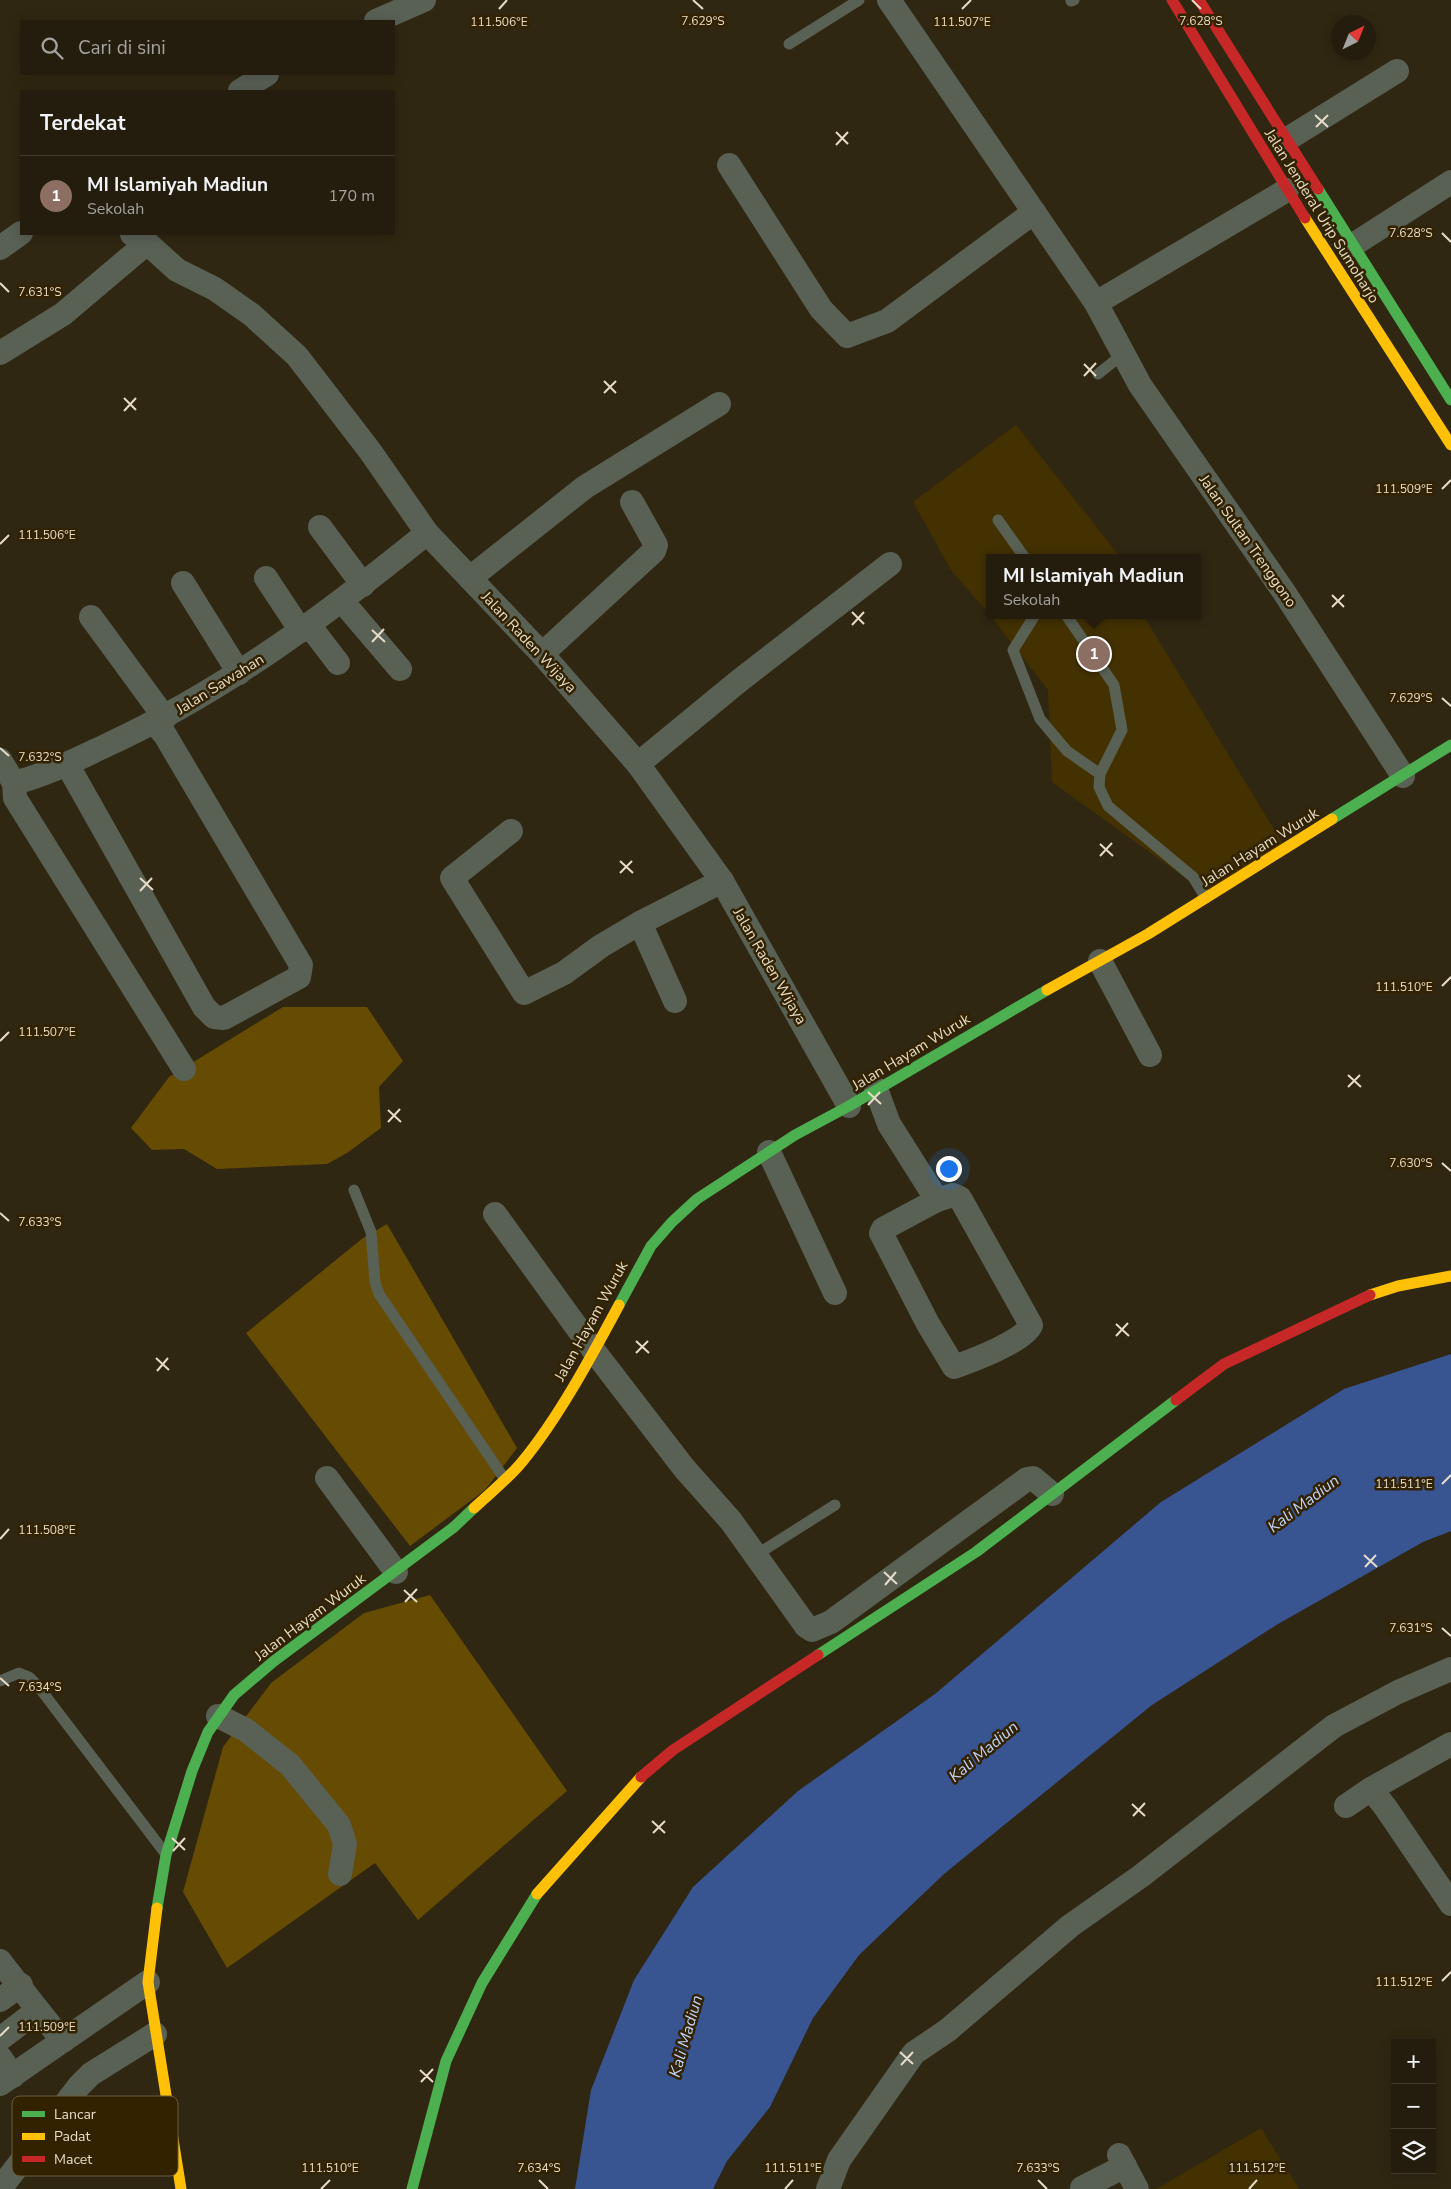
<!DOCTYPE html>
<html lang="id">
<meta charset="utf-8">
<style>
:root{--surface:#241d0e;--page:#302a1c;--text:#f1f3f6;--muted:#a3a29e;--line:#413b2e;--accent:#0b8043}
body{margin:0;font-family:"Nunito Sans",sans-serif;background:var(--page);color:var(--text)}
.controls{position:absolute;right:15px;bottom:15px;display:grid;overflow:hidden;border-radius:0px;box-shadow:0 2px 12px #0003}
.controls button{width:45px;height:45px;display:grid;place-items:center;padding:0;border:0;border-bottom:1px solid var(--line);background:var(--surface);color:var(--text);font:25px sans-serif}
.compass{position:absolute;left:1331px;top:15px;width:45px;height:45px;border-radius:50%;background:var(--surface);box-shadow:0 2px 12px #0003;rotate:43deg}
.you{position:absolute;left:948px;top:1168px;width:18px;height:18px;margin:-12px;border:4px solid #fff;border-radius:50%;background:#1a73e8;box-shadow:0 0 0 8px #1a73e833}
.badge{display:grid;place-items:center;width:32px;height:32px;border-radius:50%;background:var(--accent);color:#fff;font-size:16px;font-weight:700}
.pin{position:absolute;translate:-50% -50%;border:2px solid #fff;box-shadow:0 1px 5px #0006}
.popup{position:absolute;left:986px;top:554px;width:215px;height:65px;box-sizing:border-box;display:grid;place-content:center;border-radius:0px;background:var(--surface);filter:drop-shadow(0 1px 4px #0005);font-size:16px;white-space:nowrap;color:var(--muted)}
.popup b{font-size:19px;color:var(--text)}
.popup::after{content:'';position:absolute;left:50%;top:100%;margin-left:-10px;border:10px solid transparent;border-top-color:var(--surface)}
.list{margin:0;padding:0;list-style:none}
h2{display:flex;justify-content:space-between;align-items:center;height:65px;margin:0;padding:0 20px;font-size:21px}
h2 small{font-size:16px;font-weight:400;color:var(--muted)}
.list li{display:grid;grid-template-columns:32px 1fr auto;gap:15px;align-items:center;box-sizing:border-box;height:80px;padding:0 20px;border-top:1px solid var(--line)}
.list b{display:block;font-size:19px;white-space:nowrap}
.list p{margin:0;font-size:16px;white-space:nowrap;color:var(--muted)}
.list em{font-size:16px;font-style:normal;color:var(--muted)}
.icon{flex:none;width:28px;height:28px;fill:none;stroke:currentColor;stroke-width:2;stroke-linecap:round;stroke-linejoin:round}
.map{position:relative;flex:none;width:1451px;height:2189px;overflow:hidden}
.search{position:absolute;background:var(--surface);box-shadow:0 2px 12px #0003;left:20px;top:20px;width:375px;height:55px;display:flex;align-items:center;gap:12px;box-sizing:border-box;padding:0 18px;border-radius:0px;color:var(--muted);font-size:19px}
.panel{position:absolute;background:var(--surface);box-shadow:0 2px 12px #0003;left:20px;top:90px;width:375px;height:145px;border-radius:0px}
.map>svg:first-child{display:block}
</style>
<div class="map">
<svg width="1451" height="2189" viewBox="0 0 1451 2189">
<rect width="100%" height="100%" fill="#302712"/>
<g fill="#433102">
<polygon points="1016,425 1121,558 990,558 990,615 951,570 913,502"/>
<polygon points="990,615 1143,615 1288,852 1213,898 1052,782 1048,690"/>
<polygon points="1261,2128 1299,2189 1156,2189"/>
</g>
<g fill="#664b03">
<polygon points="283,1007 367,1007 403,1061 379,1087 381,1128 347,1153 327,1164 217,1169 184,1149 152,1150 131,1128 169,1077"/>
<polygon points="387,1224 517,1448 485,1490 410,1546 246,1333 363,1238"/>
<polygon points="430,1595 567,1791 418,1920 375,1863 227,1968 183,1892 223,1747 271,1683 364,1613"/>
</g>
<polygon fill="#385491" points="1451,1354 1451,1531 1423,1542 1278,1624 1152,1705 944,1874 859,1955 813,2018 770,2107 727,2161 713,2189 575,2189 591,2090 634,1980 693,1887 798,1791 935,1694 1161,1502 1344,1389"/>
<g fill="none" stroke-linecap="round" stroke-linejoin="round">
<g stroke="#596054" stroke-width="11">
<polyline points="1071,1 1074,0"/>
<polyline points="789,44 859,0"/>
<polyline points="1098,374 1123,354"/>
<polyline points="998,520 1025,558"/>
<polyline points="1035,615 1013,650 1040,719 1067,751 1100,774"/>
<polyline points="1066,615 1114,685 1122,730 1100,774 1099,787 1108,806 1193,877 1206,898"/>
<polyline points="354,1190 371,1232 375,1282 379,1294 504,1478"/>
<polyline points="756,1555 835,1505"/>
<polyline points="0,1681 19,1673 29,1677 38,1686 165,1853"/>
</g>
<g stroke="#596054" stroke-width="24">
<polyline points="889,0 1096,303 1140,385 1284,592 1403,776"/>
<polyline points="376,21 424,0"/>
<polyline points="240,91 267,74"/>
<polyline points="1286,140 1397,71"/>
<polyline points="729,165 821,309 847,336 887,321 1034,212"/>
<polyline points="132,234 147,243 177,270 215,289 252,315 297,356 370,451 427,533 542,654 638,764 722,881 849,1106"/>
<polyline points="1353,245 1451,182"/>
<polyline points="0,248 21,233"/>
<polyline points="1096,303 1287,190"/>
<polyline points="0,353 63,314 147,243"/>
<polyline points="320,527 363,585"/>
<polyline points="266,578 301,631"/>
<polyline points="470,578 585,487 719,404"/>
<polyline points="183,583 239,673"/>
<polyline points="342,601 400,669"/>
<polyline points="91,617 165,718"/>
<polyline points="309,625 338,663"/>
<polyline points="542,654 654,551 656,545 632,502"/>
<path d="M0,760L14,783C46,775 75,760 105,746C223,692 326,615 427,533"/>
<polyline points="67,764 204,1007 214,1017 224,1018 299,977 301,965 165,735 155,723"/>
<polyline points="638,764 739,681 890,564"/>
<polyline points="14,783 15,798 184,1069"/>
<polyline points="511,831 452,878 524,993 564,973 601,946 640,923"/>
<polyline points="1100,961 1150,1055"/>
<polyline points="675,1001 640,923 722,881"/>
<polyline points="876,1089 889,1124 937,1200"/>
<polyline points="769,1152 835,1293"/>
<path d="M953,1195L960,1198L1031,1325C1025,1341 971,1361 954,1367L928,1324L881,1233L883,1229L937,1200Z"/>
<polyline points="495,1214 594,1351 684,1468 731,1521 806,1626 812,1630 831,1622 1027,1479 1033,1478 1052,1494"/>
<polyline points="327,1478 396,1572"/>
<polyline points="218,1716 246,1730 290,1765 339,1825 345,1844 340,1874"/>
<polyline points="1371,1789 1386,1808 1451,1904"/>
<polyline points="1346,1806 1371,1789 1451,1744"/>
<polyline points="0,1961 38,2010 0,2039"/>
<polyline points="0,2000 21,1985"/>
<polyline points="38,2010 63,2041"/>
<polyline points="0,2057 13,2076"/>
<polyline points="0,2084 148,1982"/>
<polyline points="1119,2155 1137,2189"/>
<polyline points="1082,2188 1125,2166"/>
<polyline points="0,2189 79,2086 91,2074 155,2034"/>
<polyline points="828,2189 839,2160 914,2053 948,2030 1070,1926 1141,1876 1334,1726 1398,1692 1451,1669"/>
</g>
<g stroke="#4caf50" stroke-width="11">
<polyline points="1318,189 1451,400"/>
<polyline points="1332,819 1451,745"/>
<polyline points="619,1305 651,1246 672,1222 697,1199 795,1135 849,1106 1047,990"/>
<polyline points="818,1655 976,1552 1176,1400"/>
<polyline points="157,1908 166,1855 192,1771 208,1732 234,1695 274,1661 454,1527 474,1508"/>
<polyline points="412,2189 446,2061 482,1983 537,1894"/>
</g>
<g stroke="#ffc107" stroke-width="11">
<polyline points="1305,218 1451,445"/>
<polyline points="1047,990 1148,934 1332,819"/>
<polyline points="1370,1295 1398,1286 1451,1276"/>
<path d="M474,1508C490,1493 508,1479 522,1462C559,1417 591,1357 619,1305"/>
<polyline points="537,1894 641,1777"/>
<polyline points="157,1908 148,1982 181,2189"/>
</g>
<g stroke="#c62828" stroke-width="11">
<polyline points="1172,0 1305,218"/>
<polyline points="1199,0 1318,189"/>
<polyline points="1176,1400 1224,1364 1370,1295"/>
<polyline points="641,1777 673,1750 818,1655"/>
</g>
</g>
<path fill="none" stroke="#e6dcc8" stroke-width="2" d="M693,0L703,9M1192,0L1201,9M499,9L507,0M962,9L971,0M1315,115L1328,127M1316,127L1328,115M836,132L848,144M836,145L848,132M1442,233L1451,242M0,283L9,292M1084,364L1096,376M1084,376L1096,363M604,381L616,393M604,393L616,381M124,398L136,410M124,411L136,398M1442,489L1451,480M0,544L9,535M1332,595L1344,607M1332,607L1344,595M852,612L864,624M852,625L864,612M372,630L385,642M372,642L384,629M1442,698L1451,706M0,748L9,756M1100,844L1113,856M1100,856L1112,843M620,861L633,873M620,873L632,861M140,878L153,890M140,891L152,878M1442,986L1451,977M0,1041L9,1032M1348,1075L1361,1087M1348,1087L1360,1075M868,1092L881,1104M868,1105L880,1092M388,1110L401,1122M388,1122L400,1109M1442,1163L1451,1171M0,1213L9,1221M1116,1324L1129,1336M1116,1336L1128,1323M636,1341L649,1353M636,1353L648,1341M156,1358L169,1370M157,1371L168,1358M1442,1484L1451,1475M0,1539L9,1529M1364,1555L1377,1567M1365,1567L1376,1555M884,1572L897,1584M885,1585L896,1572M404,1590L417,1602M405,1602L417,1589M1442,1628L1451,1636M0,1678L9,1686M1132,1804L1145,1816M1133,1816L1145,1803M652,1821L665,1833M653,1833L665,1821M172,1838L185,1850M173,1851L185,1838M1442,1981L1451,1972M0,2036L9,2027M900,2052L913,2064M901,2065L913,2052M420,2070L433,2082M421,2082L433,2069M539,2180L548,2189M1038,2180L1047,2189M321,2189L330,2180M785,2189L793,2180M1249,2189L1257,2180"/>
<g text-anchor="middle" stroke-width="5" stroke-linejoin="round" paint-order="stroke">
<g font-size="15" fill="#e6dcc8" stroke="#322200">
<text transform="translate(1322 216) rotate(58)" y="5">Jalan Jenderal Urip Sumoharjo</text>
<text transform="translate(1248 541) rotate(55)" y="5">Jalan Sultan Trenggono</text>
<text transform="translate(529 642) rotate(47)" y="5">Jalan Raden Wijaya</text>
<text transform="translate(220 684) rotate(-32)" y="5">Jalan Sawahan</text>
<text transform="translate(1260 847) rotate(-32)" y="5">Jalan Hayam Wuruk</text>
<text transform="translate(770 966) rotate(60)" y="5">Jalan Raden Wijaya</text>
<text transform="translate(911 1052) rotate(-31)" y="5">Jalan Hayam Wuruk</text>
<text transform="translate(591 1321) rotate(-61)" y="5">Jalan Hayam Wuruk</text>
<text transform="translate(310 1617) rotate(-37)" y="5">Jalan Hayam Wuruk</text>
</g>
<g font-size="16" font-style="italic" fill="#c0d4fc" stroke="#322200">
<text transform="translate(1303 1503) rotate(-37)" y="6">Kali Madiun</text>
<text transform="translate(983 1751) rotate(-40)" y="6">Kali Madiun</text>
<text transform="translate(685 2036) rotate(-74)" y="6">Kali Madiun</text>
</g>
</g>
<rect x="12" y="2096" width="166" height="80" rx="8" fill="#322200" stroke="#685a3c" stroke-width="1"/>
<rect x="22" y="2111" width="23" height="6" fill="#4caf50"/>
<rect x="22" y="2133" width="23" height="7" fill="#ffc107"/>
<rect x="22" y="2156" width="23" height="6" fill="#c62828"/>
<g font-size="14" fill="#e6dcc8">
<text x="54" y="2119">Lancar</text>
<text x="54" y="2141">Padat</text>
<text x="54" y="2164">Macet</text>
</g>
<g font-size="12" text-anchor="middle" fill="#e6dcc8" stroke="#322200" stroke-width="5" stroke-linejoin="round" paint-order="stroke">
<text x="703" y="25">7.629°S</text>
<text x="1201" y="25">7.628°S</text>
<text x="499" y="26">111.506°E</text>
<text x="962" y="26">111.507°E</text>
<text x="1411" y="237">7.628°S</text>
<text x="40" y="296">7.631°S</text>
<text x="1404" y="493">111.509°E</text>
<text x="47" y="539">111.506°E</text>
<text x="1411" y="702">7.629°S</text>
<text x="40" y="761">7.632°S</text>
<text x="1404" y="991">111.510°E</text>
<text x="47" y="1036">111.507°E</text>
<text x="1411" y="1167">7.630°S</text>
<text x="40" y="1226">7.633°S</text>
<text x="1404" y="1488">111.511°E</text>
<text x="47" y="1534">111.508°E</text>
<text x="1411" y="1632">7.631°S</text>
<text x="40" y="1691">7.634°S</text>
<text x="1404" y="1986">111.512°E</text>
<text x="47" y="2031">111.509°E</text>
<text x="330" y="2172">111.510°E</text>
<text x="793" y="2172">111.511°E</text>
<text x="1257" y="2172">111.512°E</text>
<text x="539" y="2172">7.634°S</text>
<text x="1038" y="2172">7.633°S</text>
</g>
</svg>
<div class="controls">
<button>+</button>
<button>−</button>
<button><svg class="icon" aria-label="layers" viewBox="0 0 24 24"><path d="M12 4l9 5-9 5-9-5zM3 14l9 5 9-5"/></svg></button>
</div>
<svg class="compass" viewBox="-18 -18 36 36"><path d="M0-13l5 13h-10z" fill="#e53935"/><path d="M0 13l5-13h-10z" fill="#a3a29e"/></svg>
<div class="you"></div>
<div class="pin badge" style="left:1094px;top:654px;background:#8d6e63">1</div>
<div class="popup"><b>MI Islamiyah Madiun</b>Sekolah</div>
<div class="search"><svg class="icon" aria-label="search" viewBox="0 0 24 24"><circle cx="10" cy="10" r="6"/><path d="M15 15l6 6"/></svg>Cari di sini</div>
<section class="panel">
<h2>Terdekat<small></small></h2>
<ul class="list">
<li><span class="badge" style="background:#8d6e63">1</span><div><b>MI Islamiyah Madiun</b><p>Sekolah</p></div><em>170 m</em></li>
</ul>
</section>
</div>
